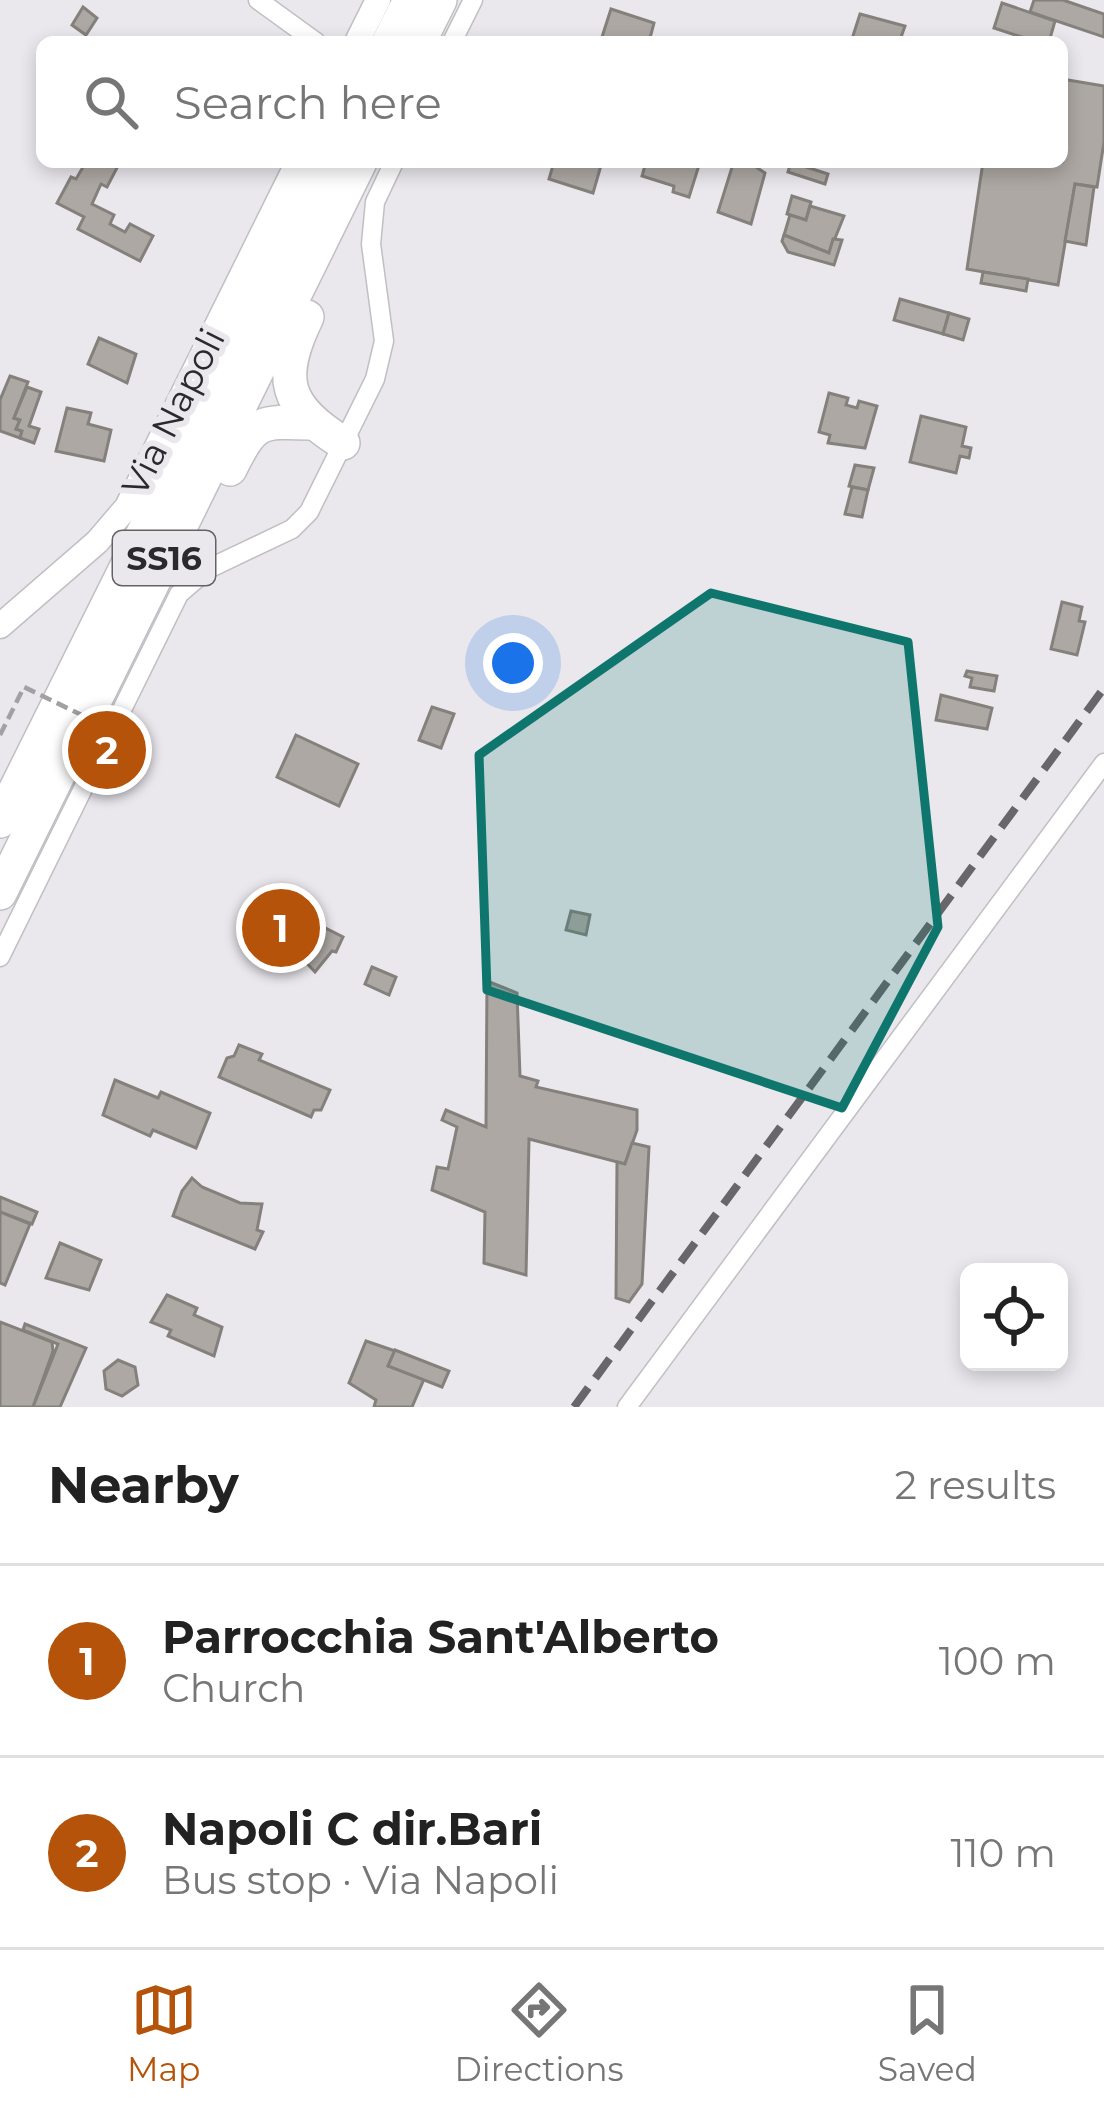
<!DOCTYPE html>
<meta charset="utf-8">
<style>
:root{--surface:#fff;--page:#f2f2f2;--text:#222;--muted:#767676;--line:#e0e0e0;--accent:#b45309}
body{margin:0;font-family:Montserrat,sans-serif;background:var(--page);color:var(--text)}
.controls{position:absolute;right:36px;bottom:36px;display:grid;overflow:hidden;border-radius:18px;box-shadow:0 6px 18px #0003}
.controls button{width:108px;height:108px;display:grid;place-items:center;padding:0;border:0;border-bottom:3px solid var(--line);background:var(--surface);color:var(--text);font:60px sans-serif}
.you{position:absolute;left:513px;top:663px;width:42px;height:42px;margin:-30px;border:9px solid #fff;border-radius:50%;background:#1a73e8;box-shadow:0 0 0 18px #1a73e833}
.badge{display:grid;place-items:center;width:78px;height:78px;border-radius:50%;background:var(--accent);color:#fff;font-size:39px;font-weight:700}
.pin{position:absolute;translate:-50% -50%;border:6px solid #fff;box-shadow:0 3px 12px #0006}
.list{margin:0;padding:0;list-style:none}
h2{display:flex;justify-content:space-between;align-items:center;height:156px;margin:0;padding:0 48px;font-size:51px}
h2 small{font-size:39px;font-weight:400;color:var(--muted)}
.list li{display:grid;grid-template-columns:78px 1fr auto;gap:36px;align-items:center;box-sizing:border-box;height:192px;padding:0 48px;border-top:3px solid var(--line)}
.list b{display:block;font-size:45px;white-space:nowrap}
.list p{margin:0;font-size:39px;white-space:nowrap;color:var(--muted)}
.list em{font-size:39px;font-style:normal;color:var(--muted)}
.icon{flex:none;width:66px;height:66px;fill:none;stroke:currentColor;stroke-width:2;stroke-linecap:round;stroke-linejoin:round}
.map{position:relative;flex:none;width:1104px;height:1407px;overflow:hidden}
.search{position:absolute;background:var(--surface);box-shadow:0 6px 18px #0003;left:36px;right:36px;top:36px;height:132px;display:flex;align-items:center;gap:30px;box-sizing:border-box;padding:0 42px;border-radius:18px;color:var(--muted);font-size:45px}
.sheet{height:540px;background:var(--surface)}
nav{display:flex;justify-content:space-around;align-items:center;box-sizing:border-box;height:168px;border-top:3px solid var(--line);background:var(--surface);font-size:33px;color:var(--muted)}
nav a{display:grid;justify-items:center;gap:6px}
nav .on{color:var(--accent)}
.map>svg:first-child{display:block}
</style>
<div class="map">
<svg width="1104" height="1407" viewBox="0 0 1104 1407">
<rect width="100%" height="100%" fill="#eae8ed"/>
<g fill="#ada8a4" stroke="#84807c" stroke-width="3">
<polygon points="1034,0 1063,0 1104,14 1104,37 1030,12"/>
<polygon points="1002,3 1055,21 1049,42 1037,42 994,28"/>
<polygon points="83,7 97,18 86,35 72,25"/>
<polygon points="611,9 654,23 649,42 601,40"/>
<polygon points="860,14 905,26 900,40 905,42 851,42"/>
<polygon points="1062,79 1104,86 1104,142 1097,187 1075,184 1058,285 967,269 983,162 1062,162"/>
<polygon points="86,162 101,166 103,162 120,162 107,187 101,184 92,204 114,215 110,224 125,232 130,224 153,236 140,261 78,229 84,217 57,203 71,177 76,179"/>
<polygon points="554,162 602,162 593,193 549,179"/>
<polygon points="646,162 700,162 689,197 673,192 674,186 642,176"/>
<polygon points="791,162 828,174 825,184 788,172"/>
<polygon points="733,164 753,165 765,173 751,224 718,212"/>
<polygon points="1075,184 1094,187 1086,245 1065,241"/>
<polygon points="792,196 811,202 806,220 787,214"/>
<polygon points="810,206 844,216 829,253 784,235 790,215 806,220"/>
<polygon points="784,235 829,253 833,239 842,240 834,265 788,252 782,241"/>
<polygon points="983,272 1028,279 1026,291 981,283"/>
<polygon points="900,299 949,313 943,334 894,320"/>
<polygon points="949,313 969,319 963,340 943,334"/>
<polygon points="99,338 136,354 127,383 88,364"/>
<polygon points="10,376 28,382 14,418 20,420 16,429 22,431 20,438 0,431 0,400"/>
<polygon points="27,387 41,392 29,426 39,429 34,443 20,438 22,431 16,429 20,420 14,418"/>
<polygon points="829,393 848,398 846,405 857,408 859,401 877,406 865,448 828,443 830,435 819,432"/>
<polygon points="67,408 91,413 88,424 111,430 104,461 56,451"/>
<polygon points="921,416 966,427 962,446 971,448 969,458 960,456 956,473 910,462"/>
<polygon points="855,465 874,468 868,490 849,486"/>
<polygon points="852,487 868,490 862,517 845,514"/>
<polygon points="1062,602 1082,607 1079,621 1085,622 1077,655 1051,649"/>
<polygon points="967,671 997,676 994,691 970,687 972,678 965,676"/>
<polygon points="941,695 992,708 987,729 936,720"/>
<polygon points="432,707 454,714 441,748 419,740"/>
<polygon points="296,735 358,764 339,806 277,777"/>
<polygon points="266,898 343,937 336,952 332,951 315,972 301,957 265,942 250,940 252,923 256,923"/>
<polygon points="571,911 590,915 586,935 566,930"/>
<polygon points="372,967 396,977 389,995 365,984"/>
<polygon points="487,981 517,993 520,1076 538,1081 536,1087 637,1110 637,1130 625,1164 529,1139 526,1275 484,1263 485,1212 432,1190 437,1167 448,1169 457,1127 442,1120 446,1110 486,1127"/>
<polygon points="239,1045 262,1054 259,1060 330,1090 321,1110 314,1110 311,1117 219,1077 227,1058 234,1056"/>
<polygon points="115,1080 158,1098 161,1092 210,1113 196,1148 153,1130 150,1136 103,1115"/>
<polygon points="632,1143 649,1147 642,1284 629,1302 616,1298 617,1162 625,1164"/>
<polygon points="192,1178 202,1187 240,1203 262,1204 257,1230 263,1232 255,1249 173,1216 182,1191"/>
<polygon points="0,1197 37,1212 32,1224 0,1212"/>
<polygon points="0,1212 30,1224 5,1285 0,1283"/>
<polygon points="60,1243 101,1260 89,1290 46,1278"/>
<polygon points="167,1295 197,1308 194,1315 222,1327 214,1356 168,1336 171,1330 151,1322"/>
<polygon points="0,1322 52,1342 53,1351 33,1407 0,1407"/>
<polygon points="25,1324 86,1348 60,1407 33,1407 58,1344 23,1330"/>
<polygon points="366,1341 395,1351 388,1366 424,1379 412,1407 374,1407 376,1400 349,1383"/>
<polygon points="395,1350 449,1371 442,1387 388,1366"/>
<polygon points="118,1360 135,1367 138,1385 122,1396 106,1389 104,1371"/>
</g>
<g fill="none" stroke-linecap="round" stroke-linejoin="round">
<g stroke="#c1bfc4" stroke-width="21">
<g id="minor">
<polyline points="258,0 316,42"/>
<polyline points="452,42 473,0"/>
<polyline points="0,957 179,594 208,569 292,529 309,512 375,379 384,341 371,244 375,202 394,162"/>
<polyline points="627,1407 1104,763"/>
</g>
</g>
<g stroke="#c1bfc4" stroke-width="27">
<g id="tertiary">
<polyline points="357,42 378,0"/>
<polyline points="0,626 97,542 127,507 298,162"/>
</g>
</g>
<g stroke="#c1bfc4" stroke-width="36">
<g id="trunk">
<polyline points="389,42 410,0"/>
<polyline points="419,42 440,0"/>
<path d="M307,317C277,379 284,406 343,443"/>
<path d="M230,469C254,421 258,421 310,423"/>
<polyline points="0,821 328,162"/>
<polyline points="0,893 360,162"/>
</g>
</g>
<use href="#minor" stroke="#fff" stroke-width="18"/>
<use href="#tertiary" stroke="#fff" stroke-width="24"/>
<use href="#trunk" stroke="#fff" stroke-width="33"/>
<polyline stroke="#676669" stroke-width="8" stroke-dasharray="24 12" stroke-linecap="butt" points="574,1407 1104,688"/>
<polyline stroke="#a1a0a4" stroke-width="4.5" stroke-dasharray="12 6" stroke-linecap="butt" points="0,735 24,687 127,737 100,794"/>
</g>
<path fill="#0f766e" fill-opacity="0.2" stroke="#0f766e" stroke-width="9" stroke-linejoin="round" d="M711,593L908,642L938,927L842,1108L487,990L479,755Z"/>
<g text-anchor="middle" stroke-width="12" stroke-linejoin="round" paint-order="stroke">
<rect fill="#eae8ed" stroke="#646265" stroke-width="3" x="113" y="531" width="102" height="54" rx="9"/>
<g font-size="33" font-weight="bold" fill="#2a292b">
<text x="164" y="570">SS16</text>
</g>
<g font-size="36" fill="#2a292b" stroke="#eae8ed">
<text transform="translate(173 412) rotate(-63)" y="13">Via Napoli</text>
</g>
</g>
</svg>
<div class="controls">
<button><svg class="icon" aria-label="locate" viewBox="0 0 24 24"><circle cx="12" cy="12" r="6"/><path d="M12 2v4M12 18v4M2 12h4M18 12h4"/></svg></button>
</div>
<div class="you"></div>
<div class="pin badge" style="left:281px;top:928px">1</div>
<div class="pin badge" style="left:107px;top:750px">2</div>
<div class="search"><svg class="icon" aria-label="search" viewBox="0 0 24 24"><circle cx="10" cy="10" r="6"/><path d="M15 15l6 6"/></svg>Search here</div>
</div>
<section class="sheet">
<h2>Nearby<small>2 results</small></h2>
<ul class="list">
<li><span class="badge">1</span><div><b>Parrocchia Sant'Alberto</b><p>Church</p></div><em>100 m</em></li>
<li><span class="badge">2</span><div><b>Napoli C dir.Bari</b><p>Bus stop · Via Napoli</p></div><em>110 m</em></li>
</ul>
</section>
<nav>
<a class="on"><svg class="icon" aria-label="map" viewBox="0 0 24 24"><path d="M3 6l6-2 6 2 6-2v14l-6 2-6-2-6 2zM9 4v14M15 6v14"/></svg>Map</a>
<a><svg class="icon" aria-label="directions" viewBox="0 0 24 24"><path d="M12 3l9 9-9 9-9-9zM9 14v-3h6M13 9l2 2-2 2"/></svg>Directions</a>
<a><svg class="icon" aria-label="saved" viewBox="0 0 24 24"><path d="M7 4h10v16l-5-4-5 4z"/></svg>Saved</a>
</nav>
